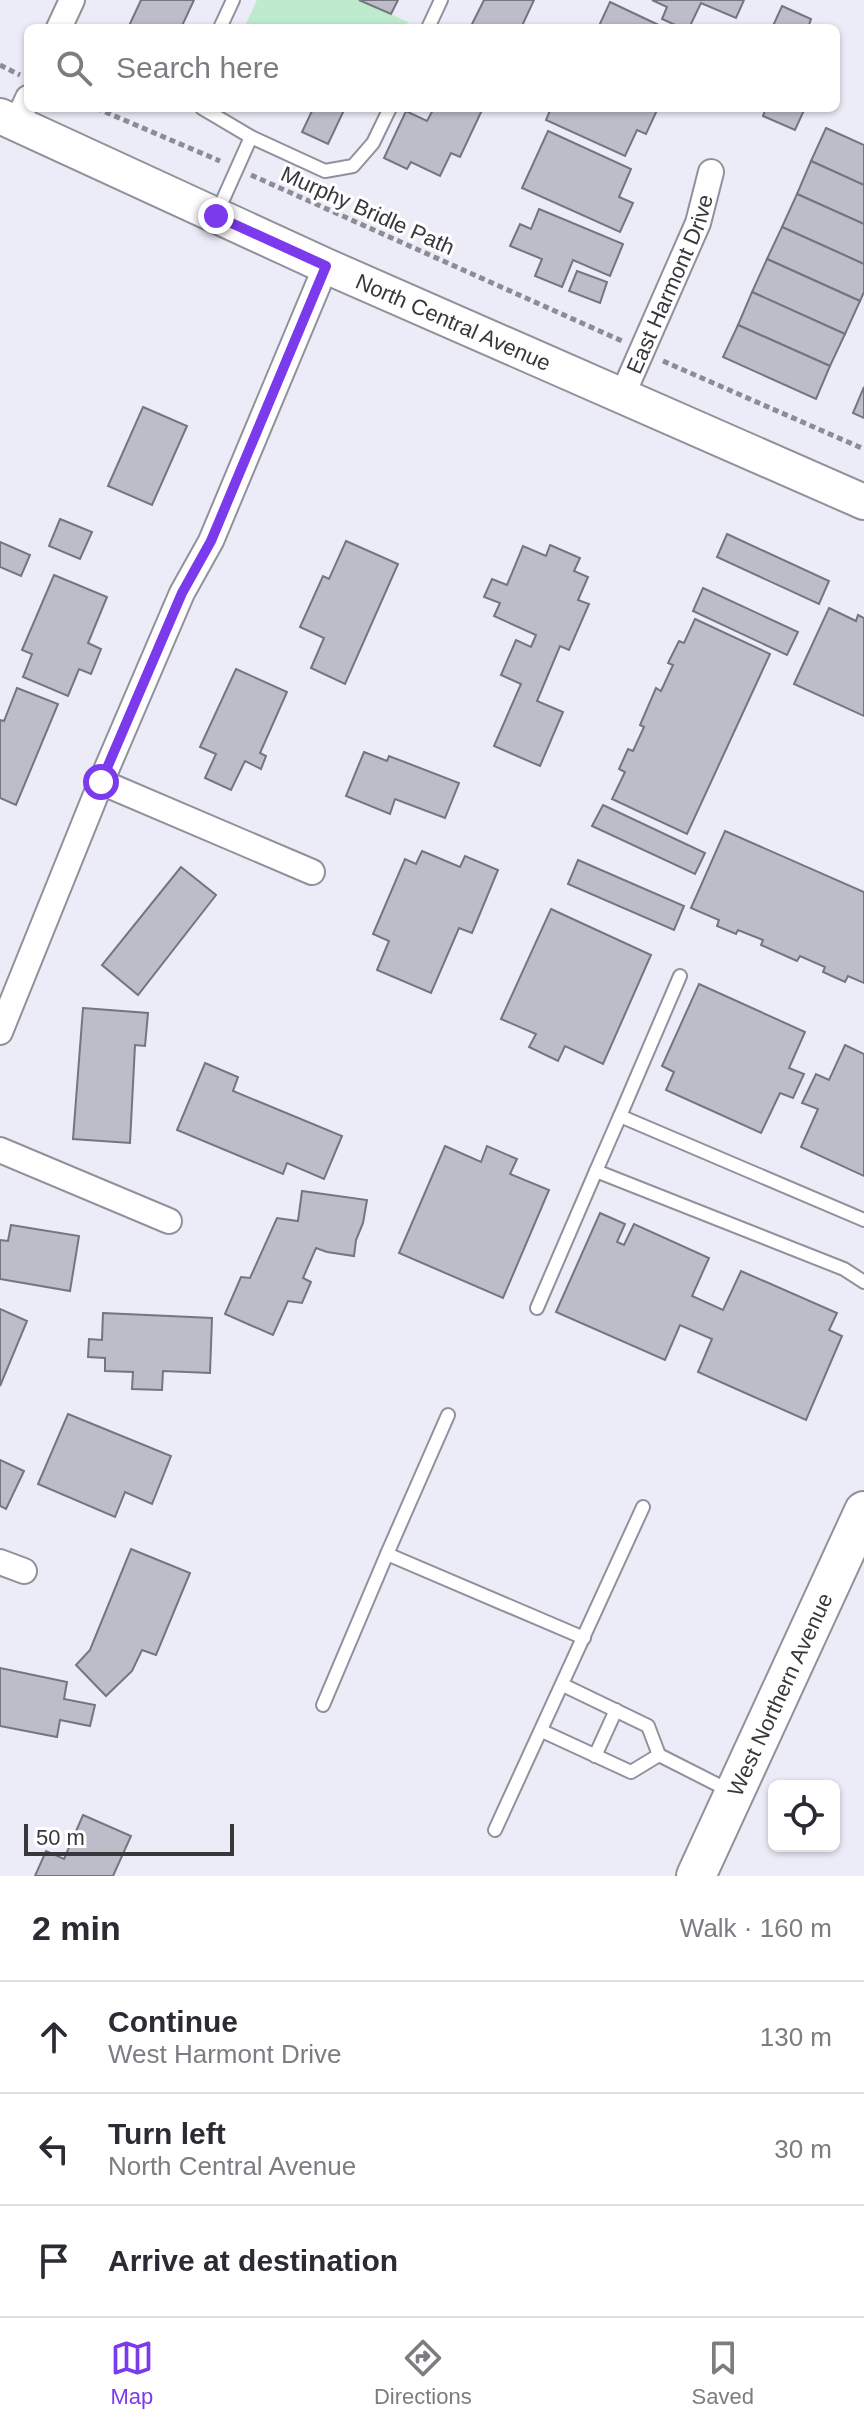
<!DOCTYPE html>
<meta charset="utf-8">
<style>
:root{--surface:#fff;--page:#f2f2f3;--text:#2b2b33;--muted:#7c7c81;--line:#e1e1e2;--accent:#7c3aed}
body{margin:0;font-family:Arial,sans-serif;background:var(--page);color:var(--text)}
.controls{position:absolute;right:24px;bottom:24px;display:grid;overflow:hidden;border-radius:12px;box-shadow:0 2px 6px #0004}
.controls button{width:72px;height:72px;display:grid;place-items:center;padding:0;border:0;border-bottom:2px solid var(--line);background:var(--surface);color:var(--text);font:40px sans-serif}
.scale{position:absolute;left:24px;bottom:20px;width:210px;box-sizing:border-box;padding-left:8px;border:4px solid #38383c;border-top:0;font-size:22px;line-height:28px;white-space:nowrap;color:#38383c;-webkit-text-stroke:6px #fff;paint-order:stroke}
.stop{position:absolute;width:24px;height:24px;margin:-18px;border:6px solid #7c3aed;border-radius:50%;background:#fff}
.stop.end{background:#7c3aed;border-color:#fff;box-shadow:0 2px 8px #0008}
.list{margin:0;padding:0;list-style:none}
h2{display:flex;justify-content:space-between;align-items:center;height:104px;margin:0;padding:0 32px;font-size:34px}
h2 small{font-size:26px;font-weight:400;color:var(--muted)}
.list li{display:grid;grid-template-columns:52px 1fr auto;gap:24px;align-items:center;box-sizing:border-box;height:112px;padding:0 32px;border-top:2px solid var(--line)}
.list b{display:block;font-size:30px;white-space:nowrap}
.list p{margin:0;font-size:26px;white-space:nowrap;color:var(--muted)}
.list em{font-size:26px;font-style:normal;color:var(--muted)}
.icon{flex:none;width:44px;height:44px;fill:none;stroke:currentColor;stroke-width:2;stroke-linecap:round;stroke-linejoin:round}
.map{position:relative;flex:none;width:864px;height:1876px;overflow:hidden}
.search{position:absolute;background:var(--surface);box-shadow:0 2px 6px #0004;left:24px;right:24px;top:24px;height:88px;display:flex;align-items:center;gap:20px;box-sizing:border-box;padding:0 28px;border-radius:12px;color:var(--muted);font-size:30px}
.sheet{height:440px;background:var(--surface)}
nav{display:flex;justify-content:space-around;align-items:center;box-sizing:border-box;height:112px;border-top:2px solid var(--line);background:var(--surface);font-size:22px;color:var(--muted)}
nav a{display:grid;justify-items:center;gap:4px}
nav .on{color:var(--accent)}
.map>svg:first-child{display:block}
</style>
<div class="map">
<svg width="864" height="1876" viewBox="0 0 864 1876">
<rect width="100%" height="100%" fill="#ebecf7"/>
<polygon fill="#beebcd" points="257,0 359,0 408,22 405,28 244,28"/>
<g fill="#bcbdc8" stroke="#75757f" stroke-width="2">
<polygon points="141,0 194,0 181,28 128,28"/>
<polygon points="359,0 398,0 391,14"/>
<polygon points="484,0 534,0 521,28 470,28"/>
<polygon points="652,0 744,0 736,18 701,3 689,28 682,28 662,19 667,7"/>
<polygon points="610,2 665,28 598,28"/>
<polygon points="782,6 811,19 808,28 772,28"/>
<polygon points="305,108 345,108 328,144 302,132 312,111"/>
<polygon points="434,108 483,108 460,157 451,153 440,176 411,162 407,169 384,158 406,111 427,121"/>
<polygon points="551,108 658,108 646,134 637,130 625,156 546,120"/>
<polygon points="766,108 805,108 795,130 763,116"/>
<polygon points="826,128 864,145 864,185 811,161"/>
<polygon points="548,131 631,169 619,197 633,203 620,232 522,188"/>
<polygon points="811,161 864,185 864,224 797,194"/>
<polygon points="797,194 864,224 864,264 782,227"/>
<polygon points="539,209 623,244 610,276 573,260 562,287 535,276 542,259 510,246 520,224 531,229"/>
<polygon points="782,227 864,264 864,292 860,301 767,259"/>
<polygon points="767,259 860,301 845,334 752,292"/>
<polygon points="577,271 607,282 600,303 569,291"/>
<polygon points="752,292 845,334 830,366 738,325"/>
<polygon points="738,325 830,366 816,399 723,357"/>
<polygon points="864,387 864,418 853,413"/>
<polygon points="143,407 187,426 152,505 108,486"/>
<polygon points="60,519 92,532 80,559 49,546"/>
<polygon points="727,534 829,581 819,604 717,557"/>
<polygon points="346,541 398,564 345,684 311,668 324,638 300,627 323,576 329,579"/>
<polygon points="0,542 30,555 21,576 0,567"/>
<polygon points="550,545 580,558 574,571 588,577 578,600 589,604 569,650 560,646 537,701 563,712 540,766 494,746 521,684 501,675 516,640 531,647 536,635 494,616 500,603 484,597 492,579 507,585 523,546 546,556"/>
<polygon points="54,575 107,597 88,643 101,649 91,674 79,669 68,696 23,677 32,654 22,650"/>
<polygon points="703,588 798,632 787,655 693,611"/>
<polygon points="829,608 856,621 858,615 864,618 864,716 794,684"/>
<polygon points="695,619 770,654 687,834 612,799 625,772 619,769 628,749 633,751 644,727 640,725 656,688 661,691 673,665 668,663 679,641 684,643"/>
<polygon points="236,669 287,692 260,753 266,756 261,769 245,761 231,790 205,778 216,754 200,747"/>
<polygon points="17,688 58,704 16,805 0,798 0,720 4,721"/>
<polygon points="364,752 387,761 389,756 459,783 445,818 395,799 390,814 346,796"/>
<polygon points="603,805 705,853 695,874 592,826"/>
<polygon points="725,831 864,892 864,983 848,976 845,982 823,972 825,967 800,956 797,961 761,945 763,940 738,930 736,934 717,926 719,920 691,908"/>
<polygon points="422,851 460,867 465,856 498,870 472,933 459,928 431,993 377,970 389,941 373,934 405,859 416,864"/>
<polygon points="578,860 684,906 674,930 568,884"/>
<polygon points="181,867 216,895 138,995 102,965"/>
<polygon points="551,909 651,955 603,1064 565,1046 558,1061 529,1047 536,1034 501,1019"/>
<polygon points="699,984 805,1032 789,1068 804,1074 793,1098 780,1093 761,1133 666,1090 674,1072 662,1066"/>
<polygon points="83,1008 148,1013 145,1046 135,1045 130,1143 73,1139"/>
<polygon points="845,1045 864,1054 864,1176 801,1147 818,1109 802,1103 816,1074 829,1080"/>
<polygon points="205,1063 238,1077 233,1091 342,1136 324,1179 287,1163 283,1174 177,1130"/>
<polygon points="445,1146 481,1162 487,1146 517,1159 510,1174 549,1190 503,1298 399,1253"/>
<polygon points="302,1191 367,1200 363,1223 356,1240 354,1256 327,1252 316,1248 303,1278 311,1282 302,1303 288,1301 273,1335 225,1314 241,1277 250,1278 277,1218 298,1221"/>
<polygon points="600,1213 625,1224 617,1242 624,1245 634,1224 709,1258 692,1296 723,1310 741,1271 837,1313 829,1330 842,1336 806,1420 698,1372 712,1339 680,1325 665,1360 556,1312"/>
<polygon points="11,1225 79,1236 70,1291 0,1279 0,1240 8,1241"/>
<polygon points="0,1309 27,1321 0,1386"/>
<polygon points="103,1313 212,1318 210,1373 163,1371 162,1390 132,1389 133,1372 105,1371 105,1358 88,1357 89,1339 102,1340"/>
<polygon points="68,1414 171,1456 152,1504 125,1492 115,1517 38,1484"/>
<polygon points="0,1460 24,1471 6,1509 0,1506"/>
<polygon points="131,1549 190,1573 156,1655 142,1650 132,1671 106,1696 76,1665 90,1650"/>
<polygon points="0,1668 67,1682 64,1699 95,1705 90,1726 60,1720 57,1737 0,1726"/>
<polygon points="83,1815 131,1836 113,1876 35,1876 46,1851 64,1859"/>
</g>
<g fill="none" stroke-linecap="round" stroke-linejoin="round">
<g stroke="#90919b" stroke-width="16">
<g id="lane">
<polyline points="220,28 233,0"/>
<polyline points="428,28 441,0"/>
<polyline points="202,108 251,137 325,171 353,166 373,143 390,108"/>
<polyline points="217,213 251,137"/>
<polyline points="620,1116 680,976"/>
<polyline points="864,1220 620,1116 596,1171 844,1269 864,1282"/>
<polyline points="537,1308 596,1171"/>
<polyline points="448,1415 387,1554 584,1638"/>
<polyline points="563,1685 648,1726 659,1755 730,1791"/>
<polyline points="323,1705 387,1554"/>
<polyline points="542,1731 631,1772 659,1755"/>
<polyline points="595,1756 616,1710"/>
<polyline points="495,1830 643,1507"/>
</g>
</g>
<g stroke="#90919b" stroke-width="28">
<g id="street">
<polyline points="59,28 72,0"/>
<polyline points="16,124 28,98"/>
<path id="s1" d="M622,396L698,223L711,172"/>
<polyline points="101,782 312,872"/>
<polyline points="0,1032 101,782 182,593 211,541 326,266"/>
<polyline points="0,1150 169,1221"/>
<polyline points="0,1562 24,1571"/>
</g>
</g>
<g stroke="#90919b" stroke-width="38">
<g id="secondary">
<path id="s2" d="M0,116L326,266L864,502"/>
</g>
</g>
<g stroke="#90919b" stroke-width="42">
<g id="primary">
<path id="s3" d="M696,1876L864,1511"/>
</g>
</g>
<g stroke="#8c8c94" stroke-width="5" stroke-dasharray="6 4" stroke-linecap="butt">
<polyline points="0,65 20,75"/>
<polyline points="96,108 220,161"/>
<polyline points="251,175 622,341"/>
<polyline points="663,361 864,449"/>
</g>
<use href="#lane" stroke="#fff" stroke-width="12"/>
<use href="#street" stroke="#fff" stroke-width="24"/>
<use href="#secondary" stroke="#fff" stroke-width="34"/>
<use href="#primary" stroke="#fff" stroke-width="38"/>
</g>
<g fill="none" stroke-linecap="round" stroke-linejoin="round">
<polyline stroke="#7c3aed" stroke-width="10" points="101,782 182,593 211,541 326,266 216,216"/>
</g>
<g text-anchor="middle" stroke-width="6" stroke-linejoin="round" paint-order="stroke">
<g font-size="22" fill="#38383c" stroke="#fff">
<text transform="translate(368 210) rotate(24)" y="8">Murphy Bridle Path</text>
<text dy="8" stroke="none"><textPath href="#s1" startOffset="122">East Harmont Drive</textPath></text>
<text dy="8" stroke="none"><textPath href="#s2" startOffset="498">North Central Avenue</textPath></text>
<text dy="8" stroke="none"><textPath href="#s3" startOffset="200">West Northern Avenue</textPath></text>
</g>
</g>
</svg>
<div class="controls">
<button><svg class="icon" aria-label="locate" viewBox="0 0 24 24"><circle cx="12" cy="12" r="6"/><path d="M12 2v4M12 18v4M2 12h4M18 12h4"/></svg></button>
</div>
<div class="scale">50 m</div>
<div class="stop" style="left:101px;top:782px"></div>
<div class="stop end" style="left:216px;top:216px"></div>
<div class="search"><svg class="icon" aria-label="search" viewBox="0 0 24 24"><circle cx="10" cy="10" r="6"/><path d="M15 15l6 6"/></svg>Search here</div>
</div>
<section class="sheet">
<h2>2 min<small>Walk · 160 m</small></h2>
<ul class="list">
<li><svg class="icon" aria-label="ahead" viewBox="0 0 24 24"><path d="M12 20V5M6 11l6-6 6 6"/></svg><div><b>Continue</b><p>West Harmont Drive</p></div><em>130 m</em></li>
<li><svg class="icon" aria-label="left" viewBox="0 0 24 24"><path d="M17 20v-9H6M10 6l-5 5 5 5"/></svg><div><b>Turn left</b><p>North Central Avenue</p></div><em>30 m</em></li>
<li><svg class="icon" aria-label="arrive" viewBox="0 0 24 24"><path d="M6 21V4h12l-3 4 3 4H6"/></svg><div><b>Arrive at destination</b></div></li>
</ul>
</section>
<nav>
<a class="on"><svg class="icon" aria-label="map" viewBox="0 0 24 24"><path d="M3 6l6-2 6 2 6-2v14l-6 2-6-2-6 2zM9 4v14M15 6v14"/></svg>Map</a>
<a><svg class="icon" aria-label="directions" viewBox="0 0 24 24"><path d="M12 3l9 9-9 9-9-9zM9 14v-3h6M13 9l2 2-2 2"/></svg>Directions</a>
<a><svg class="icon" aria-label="saved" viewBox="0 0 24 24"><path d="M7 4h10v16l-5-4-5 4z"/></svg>Saved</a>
</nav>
